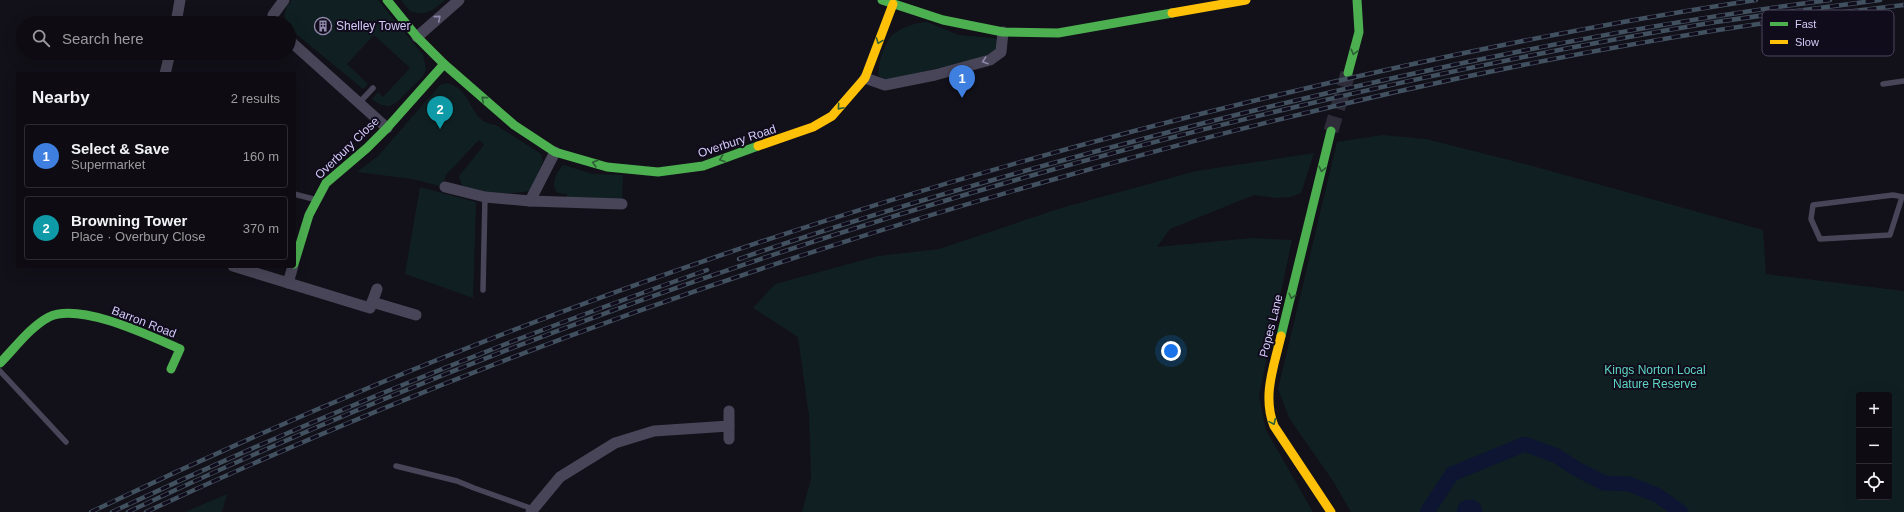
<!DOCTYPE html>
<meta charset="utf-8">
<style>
:root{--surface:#0e0c12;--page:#17151b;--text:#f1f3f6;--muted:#9b9b9f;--line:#2e2c32;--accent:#918aac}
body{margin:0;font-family:Helvetica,sans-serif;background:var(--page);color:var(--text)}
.controls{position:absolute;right:12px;bottom:12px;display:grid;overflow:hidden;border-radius:4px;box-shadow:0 4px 16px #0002}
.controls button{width:36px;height:36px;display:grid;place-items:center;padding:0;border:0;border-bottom:1px solid var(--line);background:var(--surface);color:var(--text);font:20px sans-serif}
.you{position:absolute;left:1171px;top:351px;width:14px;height:14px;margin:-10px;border:3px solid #fff;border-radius:50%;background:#1a73e8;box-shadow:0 0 0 6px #1a73e833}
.badge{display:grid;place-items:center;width:26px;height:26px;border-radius:50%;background:var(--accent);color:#fff;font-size:13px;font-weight:700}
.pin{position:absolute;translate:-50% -33px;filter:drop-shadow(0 1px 2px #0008)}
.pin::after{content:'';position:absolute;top:21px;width:14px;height:12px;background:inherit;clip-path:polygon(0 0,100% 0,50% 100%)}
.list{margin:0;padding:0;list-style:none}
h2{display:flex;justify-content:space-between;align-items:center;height:52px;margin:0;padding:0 16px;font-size:17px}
h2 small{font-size:13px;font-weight:400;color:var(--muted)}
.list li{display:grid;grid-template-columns:26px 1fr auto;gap:12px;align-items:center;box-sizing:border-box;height:64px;margin:0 8px 8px;padding:0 8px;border:1px solid var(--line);border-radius:4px}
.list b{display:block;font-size:15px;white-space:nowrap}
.list p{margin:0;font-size:13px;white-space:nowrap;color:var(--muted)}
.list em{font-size:13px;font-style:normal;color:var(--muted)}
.icon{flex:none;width:22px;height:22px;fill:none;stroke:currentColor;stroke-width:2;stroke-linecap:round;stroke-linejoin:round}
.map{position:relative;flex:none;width:1904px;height:512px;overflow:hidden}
.search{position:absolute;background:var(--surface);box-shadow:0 4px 16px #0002;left:16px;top:16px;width:280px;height:44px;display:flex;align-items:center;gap:10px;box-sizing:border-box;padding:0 14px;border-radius:22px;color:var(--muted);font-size:15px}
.panel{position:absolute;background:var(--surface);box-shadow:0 4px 16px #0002;left:16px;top:72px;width:280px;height:196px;border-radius:4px}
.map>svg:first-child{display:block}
</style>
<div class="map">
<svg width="1904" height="512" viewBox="0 0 1904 512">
<rect width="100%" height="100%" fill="#121018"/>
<g fill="#102022" fill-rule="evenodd">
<path d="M292,0H378L423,55L426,69L423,76L397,102L389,106L381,105L372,99L378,92L383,97L410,68L374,35L347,64L368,84L363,89L289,28V23H286C282,14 286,6 292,0Z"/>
<path d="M401,0H445C433,10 426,17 410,11Z"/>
<path d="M927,22L959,35L993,38L997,40L998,46L994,52L985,57L888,80H884L879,76C877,66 884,43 892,35C901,28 916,22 927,22Z"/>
<path d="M446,83C474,88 468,123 496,125L541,154L543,162L530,191C509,195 481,194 462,185L459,176L484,145L479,140L446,175L443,185L439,186L413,179L357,172L378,156L440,85Z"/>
<path d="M1382,135L1426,139L1529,165L1763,230L1766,274L1904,291V512H1351L1333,481L1289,418L1278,389L1337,142ZM1859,395H1889V497H1859Z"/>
<polygon points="1314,153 1301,193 1291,197 1278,198 1254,195 1170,229 1157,247 1252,238 1292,240 1259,396 1266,430 1313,512 802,512 811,479 809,416 798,337 753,308 775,284 878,256 939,249 1061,208 1196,171"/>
<path d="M564,165L593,174L623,175L622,201L566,198L567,194L558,193C550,187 556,170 564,165Z"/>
<polygon points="420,187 476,202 473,298 405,274"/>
<polygon points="227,494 222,512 185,512"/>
</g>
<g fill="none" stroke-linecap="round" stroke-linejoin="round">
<polyline stroke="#0d1532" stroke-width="15" points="1427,512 1452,474 1525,444 1557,456 1575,468 1604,483 1629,484 1657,495 1681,512"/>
<polyline stroke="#0d1532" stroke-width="25" points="1469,512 1470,512"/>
<polyline stroke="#2f2c3a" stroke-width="15" stroke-dasharray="15 8" stroke-linecap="butt" points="1331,131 1348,73"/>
<g stroke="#484558" stroke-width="5.5">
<polyline points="1883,84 1904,81"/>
<polyline points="359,103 373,88"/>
<polyline points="294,194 317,200"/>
<polyline points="1902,197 1890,235 1820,239 1811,219 1813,205 1893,195 1904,197"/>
<polyline points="483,290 485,197"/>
<polyline points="0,371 66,442"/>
<polyline points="396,466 457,481 474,488 533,509"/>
</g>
<g stroke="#484558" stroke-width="11">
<polyline points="176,23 180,0"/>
<polyline points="274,23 273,15 284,0"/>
<polyline points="417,37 459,0"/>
<polyline points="289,40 387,128"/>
<polyline points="165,74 170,53"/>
<polyline points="865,78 885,85 935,75 990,60 1001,52 1003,32"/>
<polyline points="445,187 485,197 530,201 622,204"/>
<polyline points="530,201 555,152"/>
<polyline points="233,266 370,308 377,289"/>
<polyline points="288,283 293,266"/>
<polyline points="372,302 416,315"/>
<polyline points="729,411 729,439"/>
<polyline points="531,512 560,477 615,443 654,431 729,426"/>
</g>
<g stroke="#4caf50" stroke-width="9">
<polyline points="387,0 417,37 444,64 514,125 555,152 607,167 658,172 703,166 758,146"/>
<polyline points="882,0 943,20 1003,32 1058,33 1172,13"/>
<polyline points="1348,73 1359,32 1357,0"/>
<polyline points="294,264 309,215 326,183 367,148 387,128 444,64"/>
<polyline points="1281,336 1331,131"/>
<path d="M0,363C15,348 30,327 49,317C80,302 150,336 180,349L171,369"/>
</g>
<g stroke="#ffc107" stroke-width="9">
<polyline points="1172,13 1246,0"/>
<polyline points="758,146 813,127 832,116 865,78 893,4"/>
<path d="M1281,336C1274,366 1262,396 1274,426L1331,512"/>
</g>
<g stroke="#425160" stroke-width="4.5">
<g id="rail">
<path d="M739,259C892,206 1048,163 1204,123C1410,71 1619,27 1830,0"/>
<path d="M91,512C463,333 856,197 1257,100C1422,60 1589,25 1756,0"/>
<path d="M112,512C306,421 504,341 707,270"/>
<path d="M128,512C495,339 880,207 1274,112C1420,77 1568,46 1716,22C1771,14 1826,7 1880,0"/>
<path d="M146,512C439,376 744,266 1055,179C1333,100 1617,37 1904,5"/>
</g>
</g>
<use href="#rail" stroke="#110c1b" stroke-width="3" stroke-dasharray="9" stroke-linecap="butt"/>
</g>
<defs><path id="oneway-chevron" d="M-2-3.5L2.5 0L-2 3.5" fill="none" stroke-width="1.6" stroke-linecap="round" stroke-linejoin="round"/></defs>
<g stroke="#8e88aa">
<use href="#oneway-chevron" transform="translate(438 18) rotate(-41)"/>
<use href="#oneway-chevron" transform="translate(985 61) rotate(162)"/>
</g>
<g stroke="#2e5e36">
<use href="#oneway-chevron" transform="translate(879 41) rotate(111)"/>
<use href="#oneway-chevron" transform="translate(1354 52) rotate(105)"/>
<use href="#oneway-chevron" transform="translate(484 99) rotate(-140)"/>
<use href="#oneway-chevron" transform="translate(840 107) rotate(131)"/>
<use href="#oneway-chevron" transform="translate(722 159) rotate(161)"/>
<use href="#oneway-chevron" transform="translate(595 163) rotate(-164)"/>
<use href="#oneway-chevron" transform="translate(1322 169) rotate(103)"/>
<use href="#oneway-chevron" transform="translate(1292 296) rotate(104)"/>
<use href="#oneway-chevron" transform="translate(1273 422) rotate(66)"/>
</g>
<defs>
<g id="building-ring" transform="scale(0.9)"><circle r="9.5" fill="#110c1b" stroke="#918aac" stroke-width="1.5"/><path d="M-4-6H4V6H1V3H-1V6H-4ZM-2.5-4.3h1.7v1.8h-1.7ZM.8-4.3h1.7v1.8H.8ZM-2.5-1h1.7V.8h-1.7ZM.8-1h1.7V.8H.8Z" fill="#918aac"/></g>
</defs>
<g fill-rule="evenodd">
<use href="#building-ring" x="323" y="26"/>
</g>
<g text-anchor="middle" stroke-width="4" stroke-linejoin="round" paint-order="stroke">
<g font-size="12" fill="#d5cbfb" stroke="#110c1b" text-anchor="start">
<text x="336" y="30">Shelley Tower</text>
</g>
<g font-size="12" fill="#d5cbfb" stroke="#110c1b">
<text transform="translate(737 141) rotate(-18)" y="4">Overbury Road</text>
<text transform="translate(347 148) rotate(-44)" y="4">Overbury Close</text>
<text transform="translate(144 322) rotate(21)" y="4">Barron Road</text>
<text transform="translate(1271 326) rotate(-76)" y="4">Popes Lane</text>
</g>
<g font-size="12" fill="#5ed4c3" stroke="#110c1b">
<text x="1655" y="374">Kings Norton Local<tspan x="1655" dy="14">Nature Reserve</tspan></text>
</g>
</g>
<rect x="1762" y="10" width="132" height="46" rx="6" fill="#110c1b" stroke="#4c455e" stroke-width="1"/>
<rect x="1770" y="22" width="18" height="4" fill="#4caf50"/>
<rect x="1770" y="40" width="18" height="4" fill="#ffc107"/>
<g font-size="11" fill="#d5cbfb">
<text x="1795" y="28">Fast</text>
<text x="1795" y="46">Slow</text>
</g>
</svg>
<div class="controls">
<button>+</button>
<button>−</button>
<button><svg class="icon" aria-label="locate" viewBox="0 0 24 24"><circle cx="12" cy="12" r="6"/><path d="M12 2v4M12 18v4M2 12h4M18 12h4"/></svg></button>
</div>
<div class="you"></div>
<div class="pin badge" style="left:962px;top:98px;background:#3f7fe0">1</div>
<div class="pin badge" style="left:440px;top:129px;background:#0f9aa8">2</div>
<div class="search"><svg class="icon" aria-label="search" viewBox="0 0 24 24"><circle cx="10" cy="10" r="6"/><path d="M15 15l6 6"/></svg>Search here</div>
<section class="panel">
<h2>Nearby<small>2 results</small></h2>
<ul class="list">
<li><span class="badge" style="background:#3f7fe0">1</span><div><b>Select &amp; Save</b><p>Supermarket</p></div><em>160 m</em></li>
<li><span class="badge" style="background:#0f9aa8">2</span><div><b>Browning Tower</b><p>Place · Overbury Close</p></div><em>370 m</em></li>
</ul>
</section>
</div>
